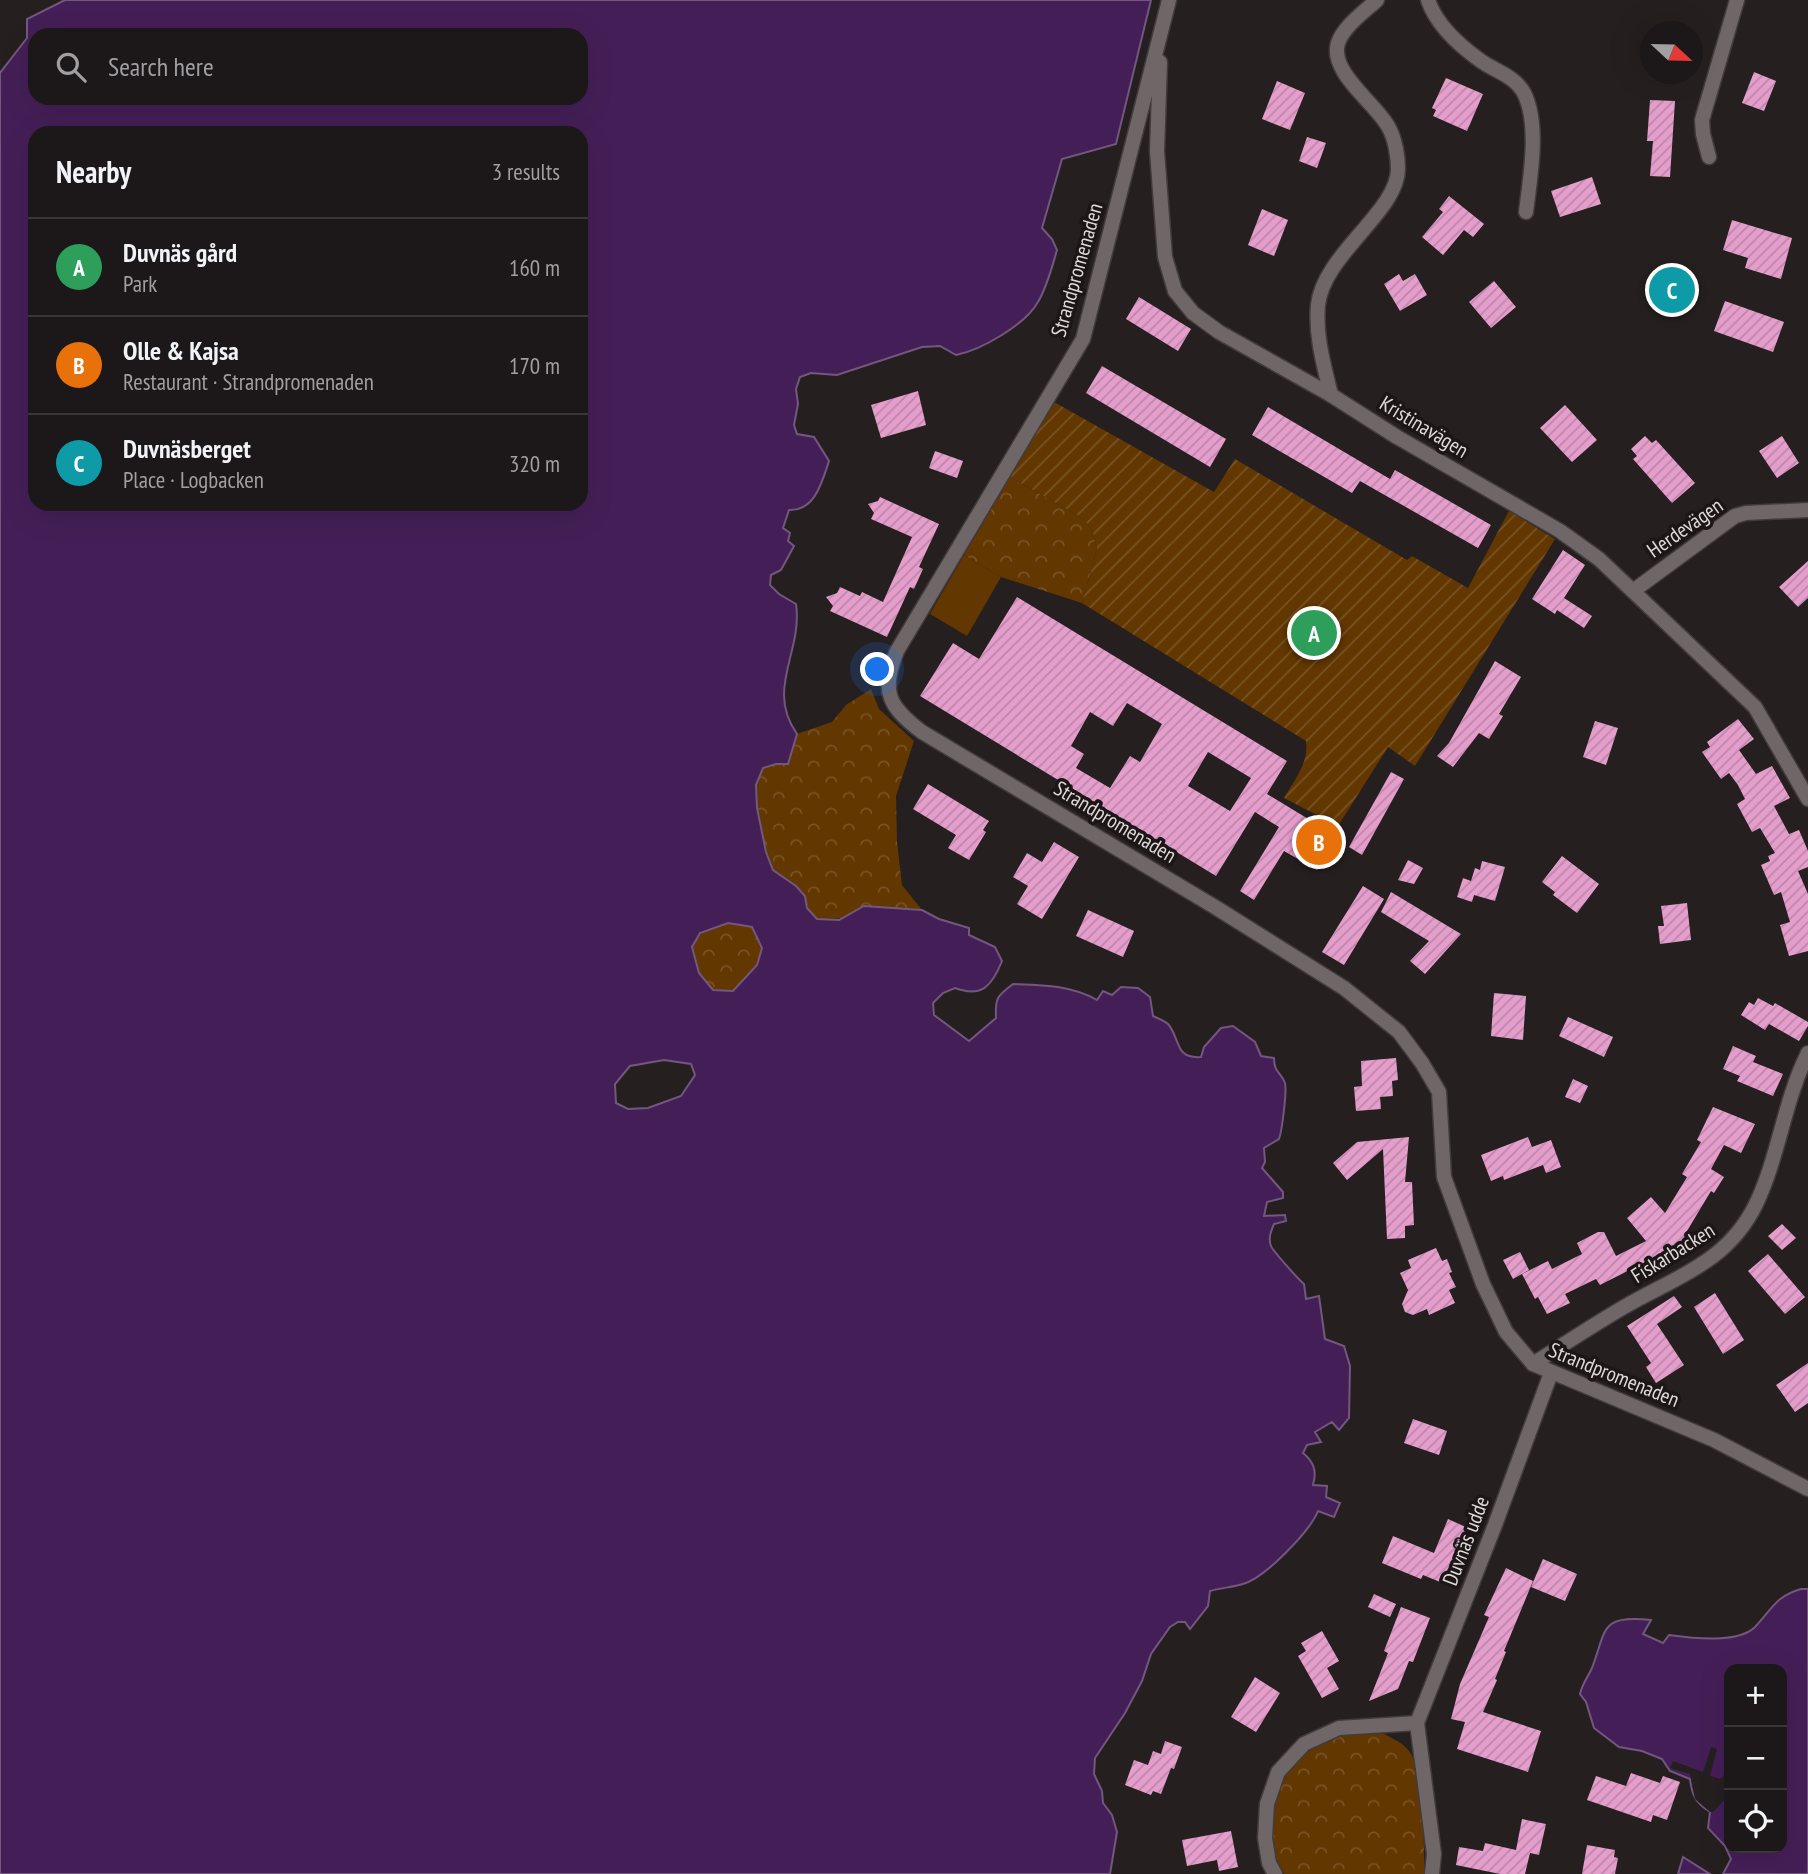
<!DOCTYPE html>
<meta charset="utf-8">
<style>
:root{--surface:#1c1718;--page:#252021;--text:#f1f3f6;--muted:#a09fa2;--line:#3a3637;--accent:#65c5ee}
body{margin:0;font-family:"PT Sans Narrow",sans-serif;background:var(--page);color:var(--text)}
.controls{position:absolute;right:21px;bottom:21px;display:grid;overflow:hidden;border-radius:14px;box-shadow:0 7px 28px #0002}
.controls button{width:63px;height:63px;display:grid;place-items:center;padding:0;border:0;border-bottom:2px solid var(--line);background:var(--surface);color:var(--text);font:35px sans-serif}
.compass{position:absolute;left:1640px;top:21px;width:63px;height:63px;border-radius:50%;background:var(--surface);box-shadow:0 7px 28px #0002;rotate:112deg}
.you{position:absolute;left:878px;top:670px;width:24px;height:24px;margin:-18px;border:5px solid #fff;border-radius:50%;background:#1a73e8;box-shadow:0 0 0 10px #1a73e833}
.badge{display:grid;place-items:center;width:46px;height:46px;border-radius:50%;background:var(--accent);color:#fff;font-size:23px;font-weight:700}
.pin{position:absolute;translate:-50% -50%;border:4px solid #fff;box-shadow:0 2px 7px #0006}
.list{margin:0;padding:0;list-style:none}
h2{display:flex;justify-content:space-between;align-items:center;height:91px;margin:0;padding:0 28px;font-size:30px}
h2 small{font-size:23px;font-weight:400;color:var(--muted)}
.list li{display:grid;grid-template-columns:46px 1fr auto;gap:21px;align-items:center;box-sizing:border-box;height:98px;padding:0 28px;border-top:2px solid var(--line)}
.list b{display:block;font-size:26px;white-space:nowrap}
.list p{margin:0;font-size:23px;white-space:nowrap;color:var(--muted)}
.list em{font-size:23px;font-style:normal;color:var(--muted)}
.icon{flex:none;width:38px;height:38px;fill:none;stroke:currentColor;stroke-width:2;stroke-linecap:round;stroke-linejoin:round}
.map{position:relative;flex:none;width:1808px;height:1874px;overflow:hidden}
.search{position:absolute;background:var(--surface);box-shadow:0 7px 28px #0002;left:28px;top:28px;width:560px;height:77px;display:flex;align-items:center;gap:18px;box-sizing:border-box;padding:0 24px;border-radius:21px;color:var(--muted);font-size:26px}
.panel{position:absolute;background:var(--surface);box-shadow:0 7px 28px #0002;left:28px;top:126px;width:560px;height:385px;border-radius:21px}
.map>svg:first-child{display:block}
</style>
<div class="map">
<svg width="1808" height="1874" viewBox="0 0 1808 1874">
<defs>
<pattern id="forest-crowns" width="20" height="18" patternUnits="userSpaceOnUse" patternTransform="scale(1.75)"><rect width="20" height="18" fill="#623700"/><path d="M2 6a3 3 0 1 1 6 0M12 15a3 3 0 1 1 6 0" fill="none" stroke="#785325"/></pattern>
<pattern id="garden-furrows" width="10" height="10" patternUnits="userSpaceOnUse" patternTransform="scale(1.75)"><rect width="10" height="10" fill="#623700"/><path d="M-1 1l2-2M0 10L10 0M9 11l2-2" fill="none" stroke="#785325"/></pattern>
<pattern id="building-hatch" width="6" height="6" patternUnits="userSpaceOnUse" patternTransform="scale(1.75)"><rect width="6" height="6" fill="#e59ecc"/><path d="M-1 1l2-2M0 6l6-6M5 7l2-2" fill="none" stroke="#bc87a9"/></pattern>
</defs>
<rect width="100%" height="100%" fill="#261f20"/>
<polygon fill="#623700" points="964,555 1001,577 967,636 930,614"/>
<g fill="url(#forest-crowns)">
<polygon points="1010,477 1084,519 1093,533 1097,549 1082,603 1001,577 964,555"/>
<path d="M871,689L879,709L914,741L896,796L897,842L902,885L922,910C886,910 853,920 817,919L807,908L805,896L796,886L773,870L766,852L757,808L756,785L763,768C785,761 791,757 797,734L832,722L846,705Z"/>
<polygon points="728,923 752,927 762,948 757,965 733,991 713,990 699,973 692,947 700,933"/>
<path d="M1377,1731C1388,1736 1401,1741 1409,1751C1423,1768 1425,1850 1424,1874H1284L1273,1852V1812L1282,1778L1299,1757L1334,1736Z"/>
</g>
<path fill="url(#garden-furrows)" d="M1054,402L1214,492L1235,459L1407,560L1412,556L1468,588L1509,511L1555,539L1415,766L1388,747L1338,826L1284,798C1295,779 1309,763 1306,741L1082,603L1097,549L1093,533L1084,519L1010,477Z"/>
<g fill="#441f57" stroke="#72577e" stroke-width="2" fill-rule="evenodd">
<path d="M65,0H1151L1116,144L1062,159L1042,228L1052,239L1057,250C1052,267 1047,287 1038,302C1025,325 981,350 956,355L940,346L922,347L837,375L811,373L800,377L796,389L798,404L794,425L797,434L814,437L829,461C822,482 815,511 789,510L783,528L790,533L788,541L794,546L781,570L771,575L770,585L779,594L796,604C803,652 765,689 797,734L788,764H776L763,768L756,785L757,808L766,852L773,870L796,886L805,896L807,908L817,919L839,920L864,906L922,910L939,919L969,928V935L995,947L1002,961C992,986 982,998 955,988L943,993L933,1003L934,1015L969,1041L996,1018C995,998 997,996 1013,984C1042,985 1072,985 1097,1000L1103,991L1112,995L1121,987L1138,988L1150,997L1153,1016C1157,1018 1165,1021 1168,1024C1181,1039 1174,1059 1201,1057L1204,1047L1221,1028L1233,1026L1255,1042L1261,1056L1274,1058C1274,1073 1281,1072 1285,1083C1287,1091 1282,1131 1279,1139L1264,1148L1265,1162L1262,1168L1283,1192V1198L1267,1202L1264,1216L1285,1215L1286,1221L1274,1224C1271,1231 1268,1238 1271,1246C1273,1251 1299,1280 1304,1284L1306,1299L1319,1296L1325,1339L1344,1346L1350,1366L1349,1418L1339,1430L1332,1422L1315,1432L1321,1442L1307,1445L1303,1453C1314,1462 1317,1471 1313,1485L1327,1486L1326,1497L1340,1503L1334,1517L1318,1511C1310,1531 1265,1578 1243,1584C1233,1587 1221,1588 1210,1591L1208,1606L1190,1629L1185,1622H1178L1170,1627L1151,1654L1142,1681L1125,1713L1095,1758L1094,1774L1102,1791L1103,1803L1112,1815L1117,1832L1110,1874H0V73L27,38V19ZM35,35H581V98H35ZM35,133H581V504H35ZM728,923L752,927L762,948L757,965L733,991L713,990L699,973L692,947L700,933ZM664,1060L691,1064L695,1075L681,1096L648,1108L628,1109L616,1103L615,1084L630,1066Z"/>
<path d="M1801,1589H1808V1874H1723L1731,1859L1725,1846L1708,1828L1710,1812C1696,1803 1692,1796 1690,1779L1670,1771L1662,1759L1642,1751L1619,1747L1594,1728L1586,1702L1580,1694C1582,1684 1588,1677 1592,1668C1607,1628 1600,1615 1651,1620L1643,1634L1663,1643L1669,1635C1691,1638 1738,1644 1755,1627C1772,1609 1776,1596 1801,1589ZM1729,1669H1782V1848H1729Z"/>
<polygon points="1683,1857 1710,1874 1678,1874"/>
</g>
<polygon fill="#261f20" points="1711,1747 1717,1749 1710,1776 1720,1779 1723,1777 1729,1759 1729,1789 1726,1798 1714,1811 1710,1812 1695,1799 1690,1774 1670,1768 1673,1761 1703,1772"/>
<g fill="url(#building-hatch)" fill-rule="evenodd">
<polygon points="1754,72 1776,81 1764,111 1742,103"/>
<polygon points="1446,78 1483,94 1467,131 1433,116 1436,110 1432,108"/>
<polygon points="1277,81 1305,93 1290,130 1262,119"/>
<polygon points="1650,100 1675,101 1670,177 1650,176 1653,141 1647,141"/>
<polygon points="1307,137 1326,143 1317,168 1299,161"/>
<polygon points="1592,177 1601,204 1560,217 1551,191"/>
<polygon points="1449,196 1484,224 1473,237 1464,230 1443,255 1422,237 1443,212 1439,209"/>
<polygon points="1262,209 1288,220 1274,256 1248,245"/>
<polygon points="1732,220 1792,238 1781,279 1745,268 1748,258 1723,250"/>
<polygon points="1399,274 1403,281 1415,274 1427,295 1400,311 1384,284"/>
<polygon points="1494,281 1516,307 1491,328 1469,302"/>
<polygon points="1139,297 1191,329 1178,351 1126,319"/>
<polygon points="1725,301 1784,322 1773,352 1714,331"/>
<polygon points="1102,366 1226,439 1210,467 1086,393"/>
<polygon points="918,391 926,425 881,438 871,405"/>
<polygon points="1565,405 1597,440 1572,462 1540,428"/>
<polygon points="1268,407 1390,479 1395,470 1491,525 1478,548 1360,481 1352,493 1252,435"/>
<polygon points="1645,436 1652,443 1656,440 1695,483 1672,503 1633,459 1637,456 1631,449"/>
<polygon points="1782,436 1799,463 1777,478 1759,451"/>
<polygon points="935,451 963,461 957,478 929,468"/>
<polygon points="880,497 939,524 919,567 923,569 914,589 910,587 887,637 830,611 833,606 826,597 837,593 840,587 860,596 862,592 883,602 912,537 871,519 874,513 868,504 878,501"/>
<polygon points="1563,550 1585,565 1564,598 1592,616 1584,628 1557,610 1555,614 1532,599"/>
<polygon points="1808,561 1808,598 1798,607 1779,587"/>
<path d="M1017,597L1287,761L1267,794L1338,837L1317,870L1284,851L1254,900L1240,891L1279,827L1255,812L1216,876L920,696L953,643L979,659ZM1127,703L1162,724L1140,762L1130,756L1110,788L1076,768L1084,754L1071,746L1090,712L1113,726ZM1208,752L1251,778L1230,811L1188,786Z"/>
<polygon points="1495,661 1521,677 1499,714 1503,716 1489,739 1479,733 1453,767 1437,756 1449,743"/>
<polygon points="1738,719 1754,739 1739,750 1756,774 1772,766 1790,798 1774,806 1789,834 1799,830 1808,851 1808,867 1798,871 1808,894 1808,951 1789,956 1780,925 1790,922 1781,892 1774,895 1761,865 1770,861 1768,856 1775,853 1760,828 1752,832 1737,804 1745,799 1738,785 1729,773 1721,779 1702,752 1710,747 1707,742"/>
<polygon points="1595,721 1618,728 1606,765 1583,757"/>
<polygon points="1391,772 1404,779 1362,855 1349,847"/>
<polygon points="928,784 989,821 983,830 986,832 969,860 948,848 956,835 913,809"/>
<polygon points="1054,842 1079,857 1042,919 1017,904 1028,886 1013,877 1027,853 1042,862"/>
<polygon points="1562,856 1599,884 1577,913 1553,895 1555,892 1542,882"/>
<polygon points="1408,860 1423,868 1414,884 1398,880"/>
<polygon points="1482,861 1505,867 1495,901 1474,895 1472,902 1457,897 1463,878 1471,881 1475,868 1480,870"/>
<polygon points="1363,886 1384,899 1344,965 1322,952"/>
<polygon points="1391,892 1461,934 1425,974 1410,961 1429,941 1381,912"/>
<polygon points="1687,903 1691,940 1660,944 1658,926 1664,926 1661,906"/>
<polygon points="1088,910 1134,931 1123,957 1076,936"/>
<polygon points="1494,993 1526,996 1523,1040 1491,1036"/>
<polygon points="1758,998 1773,1006 1775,1003 1808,1022 1808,1026 1799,1041 1769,1024 1765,1030 1741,1015 1749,1002 1754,1005"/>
<polygon points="1568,1017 1613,1037 1604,1057 1559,1036"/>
<polygon points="1733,1046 1756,1056 1753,1062 1783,1074 1773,1096 1737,1081 1740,1076 1723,1069"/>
<polygon points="1396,1058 1398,1080 1392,1081 1393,1096 1380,1097 1381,1109 1356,1111 1354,1087 1362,1086 1361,1061"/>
<polygon points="1573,1079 1588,1086 1580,1103 1565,1097"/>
<polygon points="1713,1107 1755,1124 1741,1153 1724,1145 1711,1169 1724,1177 1714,1193 1711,1191 1684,1236 1686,1239 1662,1259 1659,1255 1600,1285 1596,1279 1565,1294 1570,1303 1547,1314 1538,1297 1535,1299 1522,1274 1548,1261 1552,1269 1582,1254 1577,1243 1598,1232 1604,1232 1616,1256 1646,1241 1627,1218 1651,1197 1665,1213 1687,1177 1682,1174 1701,1142 1697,1140"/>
<polygon points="1409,1137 1405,1182 1412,1182 1414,1225 1405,1226 1405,1238 1387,1239 1383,1149 1347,1180 1333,1163 1357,1142"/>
<polygon points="1528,1137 1532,1147 1551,1140 1561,1167 1546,1173 1543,1165 1504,1180 1503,1176 1491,1181 1481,1155"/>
<polygon points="1782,1224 1796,1238 1782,1250 1768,1236"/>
<polygon points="1436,1248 1442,1261 1447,1259 1452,1272 1449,1273 1456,1287 1449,1290 1455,1303 1429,1315 1427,1309 1413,1315 1405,1312 1402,1304 1408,1290 1400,1273 1411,1268 1408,1260"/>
<polygon points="1520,1252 1529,1270 1513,1279 1503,1260"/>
<polygon points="1768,1254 1805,1297 1785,1314 1748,1271"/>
<polygon points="1715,1293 1744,1340 1723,1354 1694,1307"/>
<polygon points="1674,1296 1682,1307 1657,1324 1684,1365 1656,1383 1646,1367 1651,1363 1627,1326"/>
<polygon points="1808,1363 1808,1403 1795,1412 1776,1385"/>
<polygon points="1413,1419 1447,1431 1439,1455 1404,1443"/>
<polygon points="1448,1519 1468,1528 1445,1584 1423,1575 1421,1579 1382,1563 1393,1536 1434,1553"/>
<polygon points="1543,1559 1577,1574 1565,1601 1531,1587"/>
<polygon points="1506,1568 1533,1581 1504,1651 1506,1652 1495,1679 1497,1680 1483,1712 1541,1731 1528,1772 1457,1749 1465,1722 1451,1719 1460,1684 1489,1617 1484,1615"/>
<polygon points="1374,1594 1396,1604 1390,1617 1368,1607"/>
<polygon points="1401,1607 1430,1618 1413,1662 1409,1661 1398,1689 1369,1701 1388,1653 1384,1651"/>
<polygon points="1322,1631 1339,1661 1327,1668 1339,1689 1322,1698 1298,1656 1306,1651 1301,1643"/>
<polygon points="1255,1677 1280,1693 1256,1732 1231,1717"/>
<polygon points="1165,1741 1182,1747 1174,1769 1171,1768 1161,1794 1153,1791 1151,1795 1125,1785 1134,1760 1148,1765 1153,1751 1161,1754"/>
<polygon points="1631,1773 1660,1783 1663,1776 1680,1782 1667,1820 1653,1815 1651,1822 1587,1800 1596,1776 1626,1786"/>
<polygon points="1522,1819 1546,1824 1539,1855 1530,1853 1525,1874 1500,1874 1456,1865 1459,1847 1483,1851 1485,1843 1516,1850"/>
<polygon points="1231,1831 1238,1867 1219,1871 1217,1860 1187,1866 1182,1840"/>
<polygon points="1587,1845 1615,1850 1614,1857 1618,1858 1615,1874 1582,1874"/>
</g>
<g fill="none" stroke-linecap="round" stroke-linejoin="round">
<g stroke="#413b3c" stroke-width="17">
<g id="street">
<path d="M1169,0L1083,339L897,651C880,692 889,707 922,732L1215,907L1344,988L1399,1032L1422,1063L1439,1092L1444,1177L1483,1284L1506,1332L1533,1364L1714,1440L1808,1489"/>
<path d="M1428,0C1436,24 1460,46 1481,61C1495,71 1515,76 1524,93C1540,125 1530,178 1526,212"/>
<polyline points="1160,62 1157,151 1165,257 1175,291 1193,313 1219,332 1331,395 1397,437 1560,531 1599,559 1755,707 1808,799"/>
<polyline points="1709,157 1703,134 1702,120 1737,0"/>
<path d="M1331,395C1324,366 1315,335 1318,305C1323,255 1398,211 1398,169C1398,156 1395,139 1389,128C1377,104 1329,73 1338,43C1343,27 1365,11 1377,0"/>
<polyline points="1633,591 1735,516 1746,513 1808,510"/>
<path d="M1533,1364C1563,1345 1593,1325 1624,1307C1676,1277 1728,1262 1756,1204C1779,1156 1784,1101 1808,1053"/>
<polyline points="1275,1874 1269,1863 1265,1838 1267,1804 1278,1772 1304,1744 1339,1728 1417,1723"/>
<polyline points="1432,1874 1434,1854 1417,1723 1495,1525 1551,1373"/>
</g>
</g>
<use href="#street" stroke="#6e6667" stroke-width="14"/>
</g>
<g text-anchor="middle" stroke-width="7" stroke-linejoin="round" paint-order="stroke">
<g font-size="21" fill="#ded9da" stroke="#1d1617">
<text transform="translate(1077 270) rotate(-74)" y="7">Strandpromenaden</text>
<text transform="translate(1424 427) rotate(31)" y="7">Kristinavägen</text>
<text transform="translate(1685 528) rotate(-35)" y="7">Herdevägen</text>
<text transform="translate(1115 822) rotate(31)" y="7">Strandpromenaden</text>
<text transform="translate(1673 1253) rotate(-32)" y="7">Fiskarbacken</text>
<text transform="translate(1614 1375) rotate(22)" y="7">Strandpromenaden</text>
<text transform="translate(1466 1541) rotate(-69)" y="7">Duvnäs udde</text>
</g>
</g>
</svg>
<div class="controls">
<button>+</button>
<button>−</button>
<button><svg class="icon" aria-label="locate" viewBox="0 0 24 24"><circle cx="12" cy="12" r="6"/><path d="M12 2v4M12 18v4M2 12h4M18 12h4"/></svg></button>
</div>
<svg class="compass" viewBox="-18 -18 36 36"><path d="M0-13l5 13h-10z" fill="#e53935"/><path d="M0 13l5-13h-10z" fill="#a09fa2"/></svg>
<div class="you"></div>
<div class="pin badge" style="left:1314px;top:633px;background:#2e9e5b">A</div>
<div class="pin badge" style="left:1319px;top:842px;background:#e8710a">B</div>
<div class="pin badge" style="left:1672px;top:290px;background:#0f9aa8">C</div>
<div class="search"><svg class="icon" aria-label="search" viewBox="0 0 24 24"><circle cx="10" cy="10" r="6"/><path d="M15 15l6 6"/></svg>Search here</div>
<section class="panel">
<h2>Nearby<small>3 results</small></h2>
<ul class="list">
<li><span class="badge" style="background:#2e9e5b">A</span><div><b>Duvnäs gård</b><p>Park</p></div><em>160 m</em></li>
<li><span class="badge" style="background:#e8710a">B</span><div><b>Olle &amp; Kajsa</b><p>Restaurant · Strandpromenaden</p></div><em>170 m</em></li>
<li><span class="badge" style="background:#0f9aa8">C</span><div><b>Duvnäsberget</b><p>Place · Logbacken</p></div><em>320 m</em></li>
</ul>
</section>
</div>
